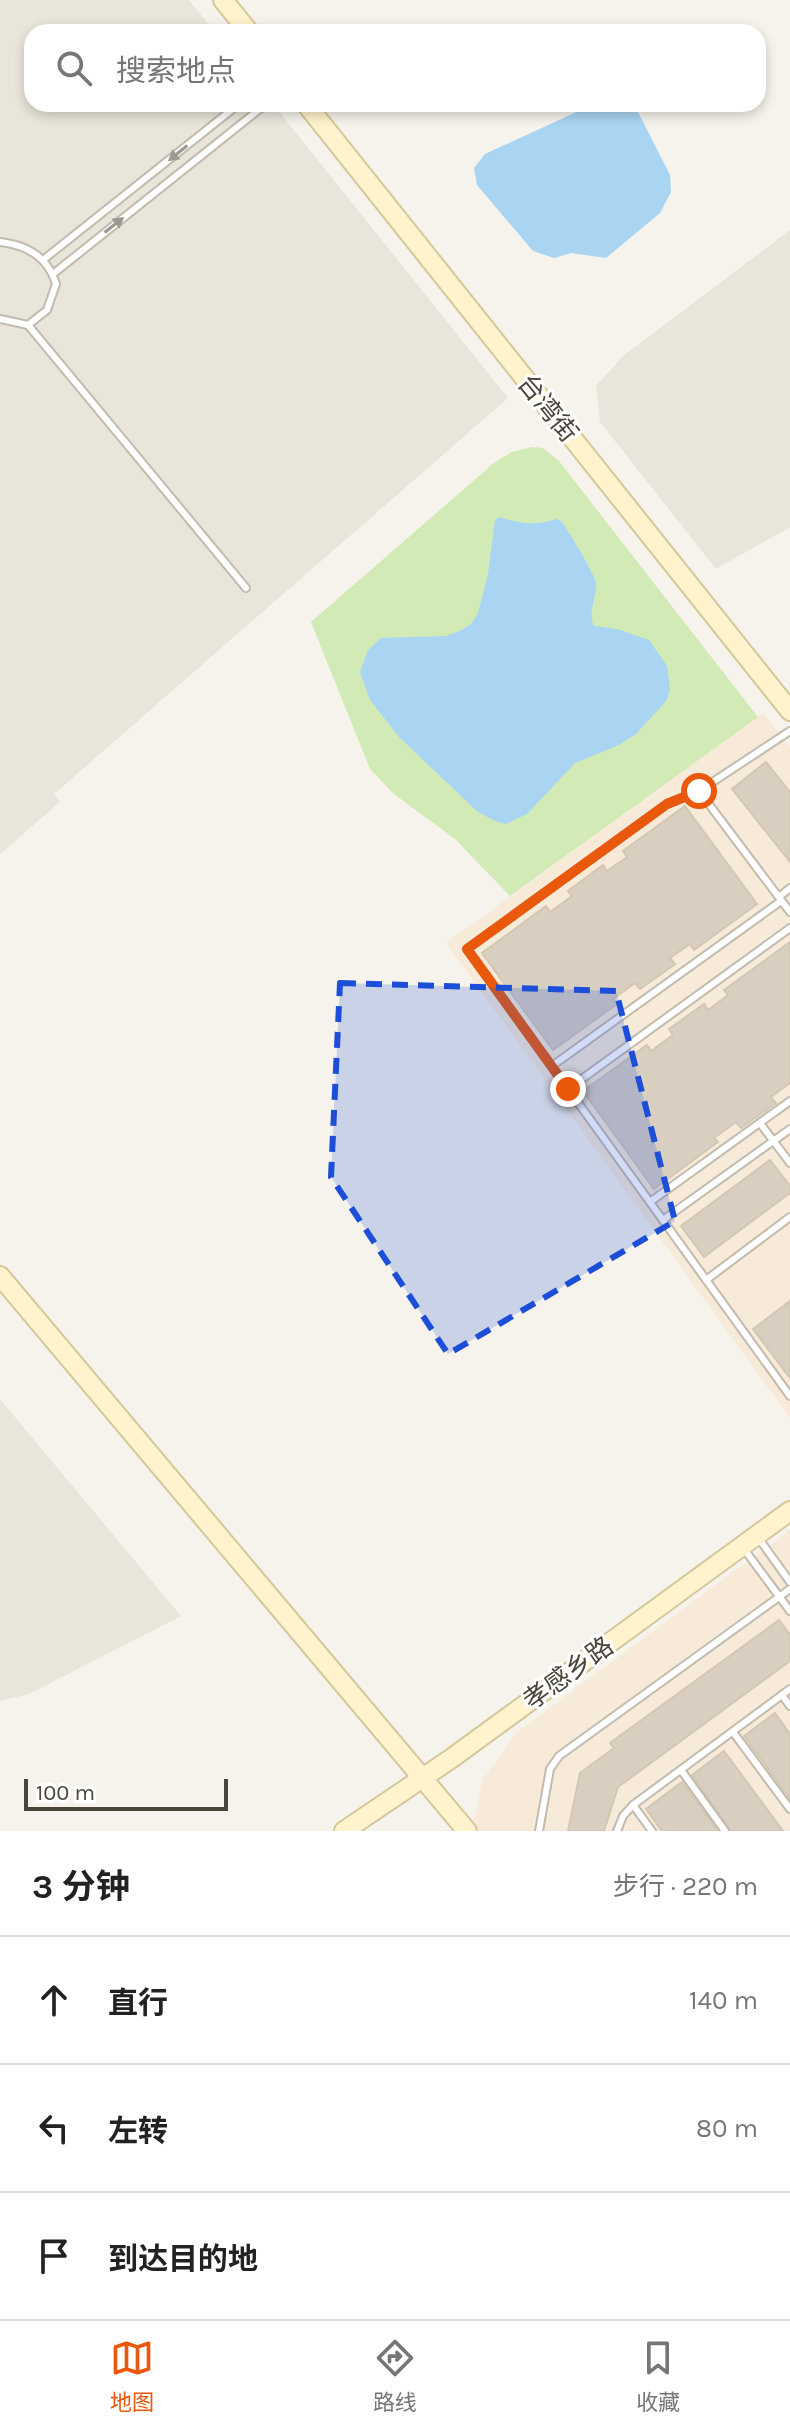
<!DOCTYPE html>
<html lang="zh">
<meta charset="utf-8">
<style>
:root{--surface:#fff;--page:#f2f2f2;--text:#222;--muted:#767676;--line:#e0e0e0;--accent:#ea580c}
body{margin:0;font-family:Karla,"Noto Sans SC",sans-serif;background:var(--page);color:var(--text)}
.scale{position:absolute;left:24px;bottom:20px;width:204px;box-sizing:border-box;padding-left:8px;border:4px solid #4b4439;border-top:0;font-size:22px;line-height:28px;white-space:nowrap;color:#4b4439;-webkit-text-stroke:6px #fff;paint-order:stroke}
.stop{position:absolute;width:24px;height:24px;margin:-18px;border:6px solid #ea580c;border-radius:50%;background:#fff}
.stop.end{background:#ea580c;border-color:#fff;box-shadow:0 2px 8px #0008}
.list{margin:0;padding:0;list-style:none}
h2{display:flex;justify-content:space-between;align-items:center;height:104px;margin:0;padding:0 32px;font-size:34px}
h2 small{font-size:26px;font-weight:400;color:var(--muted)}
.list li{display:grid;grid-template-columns:52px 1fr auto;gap:24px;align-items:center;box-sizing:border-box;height:128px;padding:0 32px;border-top:2px solid var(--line)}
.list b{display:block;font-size:30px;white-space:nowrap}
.list em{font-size:26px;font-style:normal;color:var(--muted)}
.icon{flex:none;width:44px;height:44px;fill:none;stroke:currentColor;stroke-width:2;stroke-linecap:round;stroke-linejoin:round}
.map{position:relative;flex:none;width:790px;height:1831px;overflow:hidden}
.search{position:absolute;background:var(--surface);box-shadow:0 4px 12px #0003;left:24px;right:24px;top:24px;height:88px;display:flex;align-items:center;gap:20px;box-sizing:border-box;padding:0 28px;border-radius:24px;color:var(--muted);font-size:30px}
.sheet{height:488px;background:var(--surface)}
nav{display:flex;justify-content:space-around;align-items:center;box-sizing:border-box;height:112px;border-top:2px solid var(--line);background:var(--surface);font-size:22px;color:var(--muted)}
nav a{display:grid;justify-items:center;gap:4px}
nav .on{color:var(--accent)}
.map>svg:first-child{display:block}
</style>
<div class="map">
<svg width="790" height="1831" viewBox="0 0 790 1831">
<rect width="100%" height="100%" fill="#f6f3ec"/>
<g fill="#eae5da">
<polygon points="0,0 189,0 215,32 32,32 32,104 273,104 508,398 54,794 60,802 0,854"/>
<polygon points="790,230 790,527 716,569 600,422 596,386 623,356"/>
<polygon points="0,1399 181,1616 29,1694 0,1701"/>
</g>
<g fill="#f7ead8">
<polygon points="763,713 790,747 790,1418 446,943"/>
<polygon points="790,1530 790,1831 478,1831 473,1825 483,1779 517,1732"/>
</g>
<polygon fill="#d2eab5" points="532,447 543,448 559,461 758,717 510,896 455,839 394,794 370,769 311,622 495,462 512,452"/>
<g fill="#a9d4f2">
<polygon points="594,104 630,104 637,110 670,175 671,192 660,213 606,258 571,253 554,258 533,251 477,185 474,168 485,154"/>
<path d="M500,517C520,524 536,526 556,519L561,521C566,526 596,577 596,582C597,597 587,613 594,626L617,629L649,640L667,666L670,689L667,700L636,734L619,745L575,763L527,814L506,824L495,821L478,812L399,737L370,700L360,672L368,650L381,638L446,636L462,630L472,623L478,613L488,574L495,520Z"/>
</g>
<g fill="#d8cfc1" stroke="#d3c7b4" stroke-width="2">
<polygon points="766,762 790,792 790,862 732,789"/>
<polygon points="685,806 757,904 694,950 690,944 670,958 675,964 640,989 635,983 613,999 617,1004 553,1050 482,953 546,906 550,912 572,896 568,891 603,865 607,871 627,857 623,851"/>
<polygon points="790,942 790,1083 771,1097 776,1103 741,1128 736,1122 714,1138 718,1142 654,1189 583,1091 647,1045 651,1051 673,1035 669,1029 704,1004 708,1010 728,995 724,990"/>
<polygon points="770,1160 790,1186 790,1193 704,1257 681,1226"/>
<polygon points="790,1301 790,1378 753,1329"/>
<polygon points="779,1620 790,1635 790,1661 618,1787 604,1831 568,1831 580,1773 614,1748 610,1743"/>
<polygon points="775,1713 790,1734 790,1799 744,1736"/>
<polygon points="724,1751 783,1831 731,1831 692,1775"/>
<polygon points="682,1782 718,1831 662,1831 646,1809"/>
</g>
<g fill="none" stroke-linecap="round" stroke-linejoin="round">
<g stroke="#c2bbae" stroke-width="10">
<g id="lane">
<path d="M0,242C26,245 48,257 56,284L47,310L28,325L0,319"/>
<polyline points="43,260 239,104"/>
<polyline points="53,274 266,104"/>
<polyline points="28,325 246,588"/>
<polyline points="790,731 699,791 667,804 467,949 790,1396"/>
<polyline points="699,791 790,912"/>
<polyline points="779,897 790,888"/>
<polyline points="552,1066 781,901"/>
<polyline points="568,1089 790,928"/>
<polyline points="760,1123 790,1163"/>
<polyline points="650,1202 790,1101"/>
<polyline points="663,1220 790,1129"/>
<polyline points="706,1280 790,1217"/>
<polyline points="757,1536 790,1582"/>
<polyline points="744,1549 790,1611"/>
<polyline points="782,1695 790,1706"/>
<polyline points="733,1732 790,1809"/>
<polyline points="681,1770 725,1831"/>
<polyline points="539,1831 550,1769 559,1756 790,1589"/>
<polyline points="617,1831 623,1816 633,1805"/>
<polyline points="652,1831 633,1805 790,1689"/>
</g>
</g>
<g stroke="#d6c79b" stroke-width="22">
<g id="secondary">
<polyline points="223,0 249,32"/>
<polyline points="306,104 790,711"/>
<polyline points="0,1276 467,1831"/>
<polyline points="344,1831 452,1758 790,1511"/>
</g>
</g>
<use href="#lane" stroke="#fff" stroke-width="6"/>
<use href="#secondary" stroke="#fff3cd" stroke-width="18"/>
</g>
<defs><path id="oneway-solid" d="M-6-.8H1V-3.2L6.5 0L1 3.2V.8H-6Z" transform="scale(2)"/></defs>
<g fill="#9c9892">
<use href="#oneway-solid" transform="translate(178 153) rotate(141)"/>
<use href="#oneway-solid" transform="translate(114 225) rotate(-38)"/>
</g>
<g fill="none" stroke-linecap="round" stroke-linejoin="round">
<polyline stroke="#ea580c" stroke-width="10" points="568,1089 467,949 667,804 699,791"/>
</g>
<path fill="#1d4ed8" fill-opacity="0.2" stroke="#1d4ed8" stroke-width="6" stroke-dasharray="16 10" stroke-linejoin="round" d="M340,983L616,991L675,1221L448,1354L331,1177Z"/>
<g text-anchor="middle" stroke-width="6" stroke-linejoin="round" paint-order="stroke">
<g font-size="26" fill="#4b4439" stroke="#fff">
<text transform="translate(548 408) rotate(51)" y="9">台湾街</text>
<text transform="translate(568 1673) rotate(-36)" y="9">孝感乡路</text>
</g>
</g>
</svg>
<div class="scale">100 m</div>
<div class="stop" style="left:699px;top:791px"></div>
<div class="stop end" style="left:568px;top:1089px"></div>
<div class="search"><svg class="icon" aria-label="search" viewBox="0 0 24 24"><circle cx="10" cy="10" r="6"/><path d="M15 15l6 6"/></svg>搜索地点</div>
</div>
<section class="sheet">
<h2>3 分钟<small>步行 · 220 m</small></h2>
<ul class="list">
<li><svg class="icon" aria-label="ahead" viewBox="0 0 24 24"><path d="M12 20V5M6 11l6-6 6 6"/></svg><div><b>直行</b></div><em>140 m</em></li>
<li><svg class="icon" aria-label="left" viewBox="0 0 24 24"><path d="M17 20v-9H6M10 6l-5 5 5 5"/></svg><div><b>左转</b></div><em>80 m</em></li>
<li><svg class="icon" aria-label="arrive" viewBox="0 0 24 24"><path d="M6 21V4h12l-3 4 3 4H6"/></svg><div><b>到达目的地</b></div></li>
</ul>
</section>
<nav>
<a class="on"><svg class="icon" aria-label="map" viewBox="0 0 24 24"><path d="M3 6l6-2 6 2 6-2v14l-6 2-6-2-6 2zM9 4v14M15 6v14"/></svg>地图</a>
<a><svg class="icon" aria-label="directions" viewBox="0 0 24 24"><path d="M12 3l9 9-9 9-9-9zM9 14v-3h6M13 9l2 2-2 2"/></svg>路线</a>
<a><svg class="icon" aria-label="saved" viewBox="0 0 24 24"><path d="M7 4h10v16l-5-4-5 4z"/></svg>收藏</a>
</nav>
